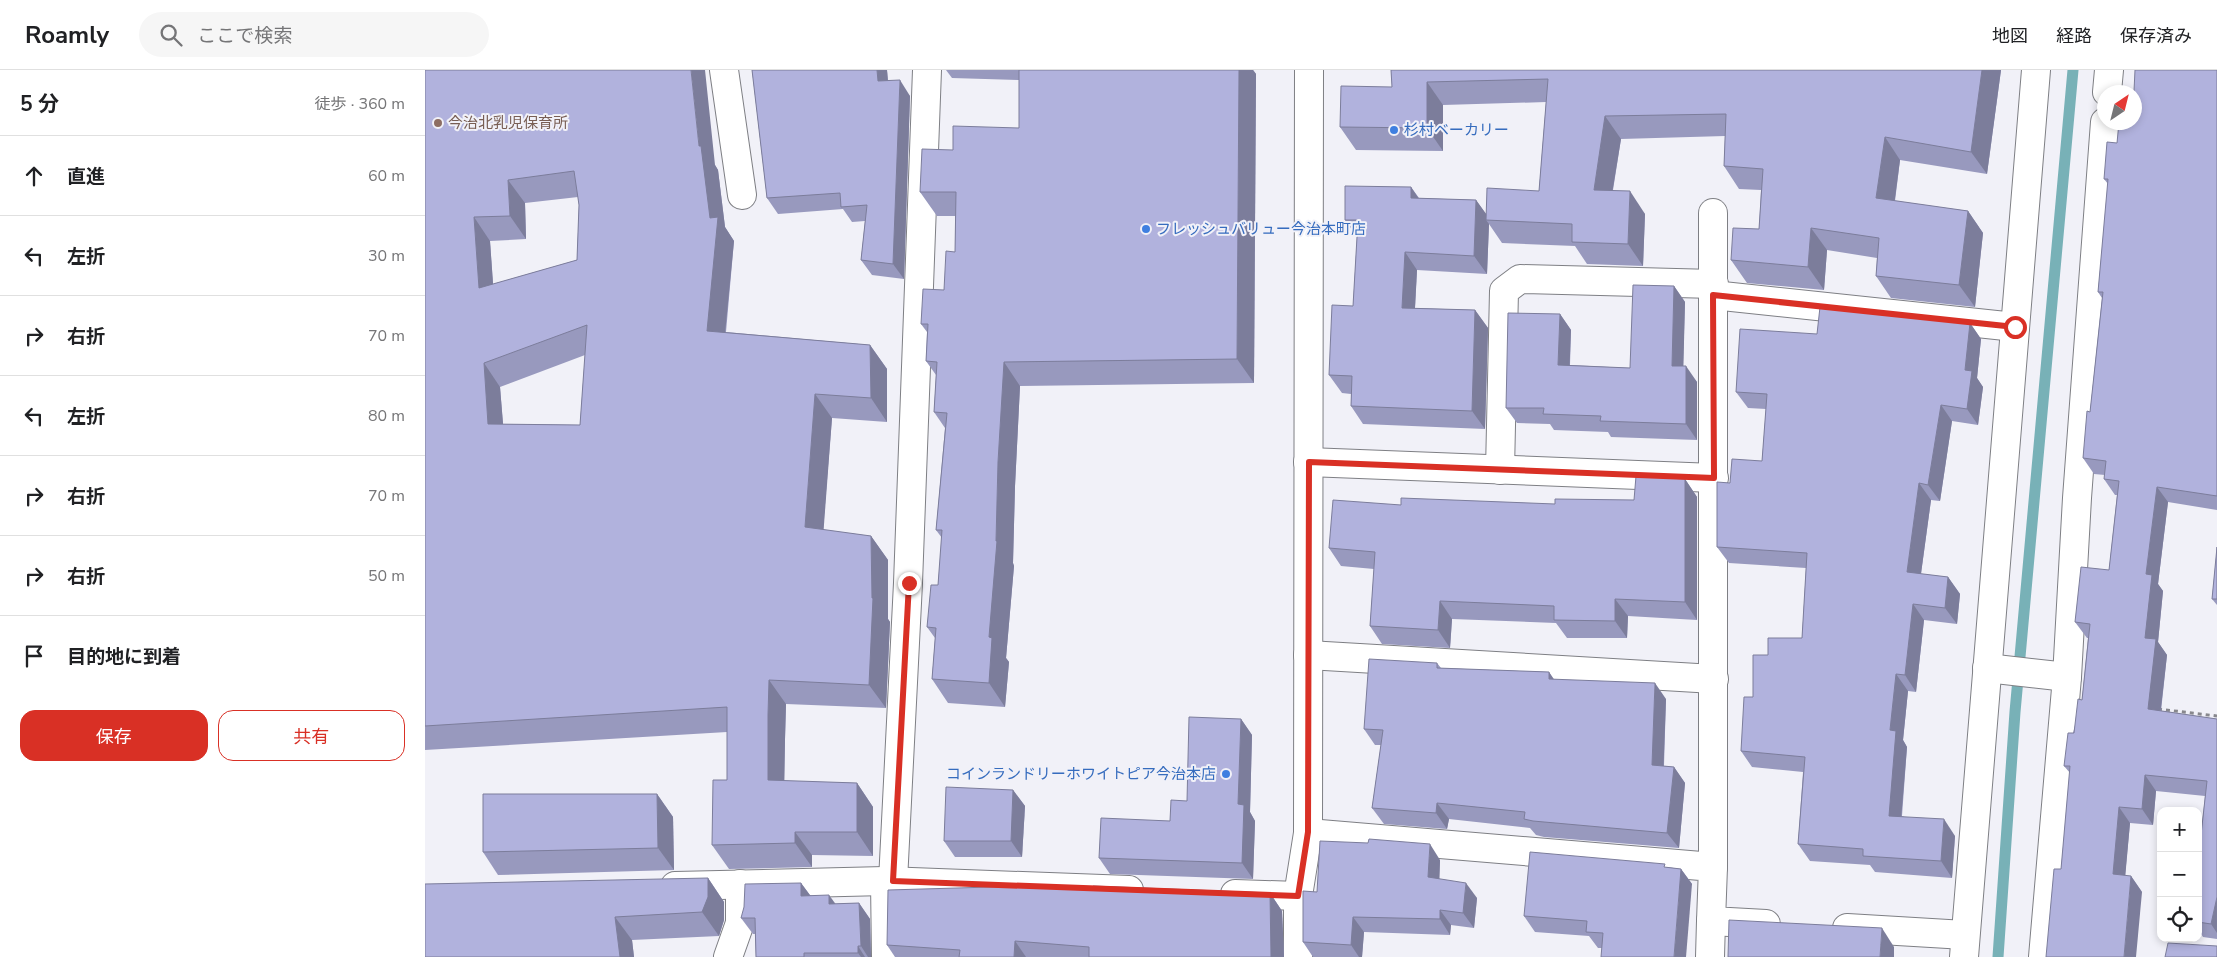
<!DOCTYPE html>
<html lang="ja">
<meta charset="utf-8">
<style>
:root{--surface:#fff;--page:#f6f6f6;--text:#202124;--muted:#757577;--line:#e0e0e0;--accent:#d93025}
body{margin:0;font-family:"Nunito Sans","Noto Sans JP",sans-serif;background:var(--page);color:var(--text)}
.controls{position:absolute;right:15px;bottom:15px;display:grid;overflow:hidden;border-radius:10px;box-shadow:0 2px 8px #0003}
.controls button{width:45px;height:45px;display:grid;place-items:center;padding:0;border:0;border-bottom:1px solid var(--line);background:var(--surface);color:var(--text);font:25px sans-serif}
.compass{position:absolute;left:1672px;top:15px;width:45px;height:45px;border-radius:50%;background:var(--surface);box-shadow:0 2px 8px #0003;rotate:35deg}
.stop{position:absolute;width:15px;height:15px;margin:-11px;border:4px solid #d93025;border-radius:50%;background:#fff}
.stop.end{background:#d93025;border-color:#fff;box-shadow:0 1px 5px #0008}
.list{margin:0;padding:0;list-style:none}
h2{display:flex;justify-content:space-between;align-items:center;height:65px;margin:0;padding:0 20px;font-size:21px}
h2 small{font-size:16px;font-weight:400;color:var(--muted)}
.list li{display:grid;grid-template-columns:32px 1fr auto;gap:15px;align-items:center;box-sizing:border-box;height:80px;padding:0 20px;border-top:1px solid var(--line)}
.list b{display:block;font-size:19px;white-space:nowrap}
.list em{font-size:16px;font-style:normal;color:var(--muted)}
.actions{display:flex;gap:10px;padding:15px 20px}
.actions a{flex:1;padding:11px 0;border:1px solid var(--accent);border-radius:15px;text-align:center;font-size:18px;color:var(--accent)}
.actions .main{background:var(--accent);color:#fff}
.icon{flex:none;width:28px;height:28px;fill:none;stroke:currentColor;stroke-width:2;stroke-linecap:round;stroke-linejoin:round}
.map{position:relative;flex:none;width:1792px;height:887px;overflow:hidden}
header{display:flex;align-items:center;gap:30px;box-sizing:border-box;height:70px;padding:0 25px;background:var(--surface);border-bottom:1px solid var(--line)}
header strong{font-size:24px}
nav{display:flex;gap:28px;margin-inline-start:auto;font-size:18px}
.search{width:350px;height:45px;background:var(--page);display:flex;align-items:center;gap:12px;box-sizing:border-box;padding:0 18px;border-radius:28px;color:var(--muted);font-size:19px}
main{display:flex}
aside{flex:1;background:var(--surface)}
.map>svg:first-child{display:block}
</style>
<header>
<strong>Roamly</strong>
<div class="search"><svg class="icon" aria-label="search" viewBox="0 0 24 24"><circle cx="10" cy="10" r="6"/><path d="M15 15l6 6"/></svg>ここで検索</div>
<nav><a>地図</a><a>経路</a><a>保存済み</a></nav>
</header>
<main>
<aside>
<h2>5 分<small>徒歩 · 360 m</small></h2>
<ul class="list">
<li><svg class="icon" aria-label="ahead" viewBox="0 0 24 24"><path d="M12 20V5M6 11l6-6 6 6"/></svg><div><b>直進</b></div><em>60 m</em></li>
<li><svg class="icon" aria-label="left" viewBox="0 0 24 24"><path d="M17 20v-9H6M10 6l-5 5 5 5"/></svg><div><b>左折</b></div><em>30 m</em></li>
<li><svg class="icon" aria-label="right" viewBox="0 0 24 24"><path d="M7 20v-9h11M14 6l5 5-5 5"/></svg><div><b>右折</b></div><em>70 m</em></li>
<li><svg class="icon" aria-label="left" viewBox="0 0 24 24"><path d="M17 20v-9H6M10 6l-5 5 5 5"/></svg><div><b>左折</b></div><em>80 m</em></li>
<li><svg class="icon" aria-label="right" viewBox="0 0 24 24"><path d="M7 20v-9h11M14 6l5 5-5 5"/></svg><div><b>右折</b></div><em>70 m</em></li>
<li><svg class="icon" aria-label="right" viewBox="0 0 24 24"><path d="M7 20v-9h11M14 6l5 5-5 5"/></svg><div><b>右折</b></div><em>50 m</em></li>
<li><svg class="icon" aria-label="arrive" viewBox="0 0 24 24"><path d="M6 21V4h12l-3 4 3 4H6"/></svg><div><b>目的地に到着</b></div></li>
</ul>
<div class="actions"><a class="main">保存</a><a>共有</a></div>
</aside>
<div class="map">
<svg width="1792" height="887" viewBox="0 0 1792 887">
<rect width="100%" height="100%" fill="#f1f1f8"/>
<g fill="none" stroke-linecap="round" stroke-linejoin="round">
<polyline stroke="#78b1b7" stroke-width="11" points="1573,887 1590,642 1648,0"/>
<g stroke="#7e7f84" stroke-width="30">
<g id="street">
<polyline points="299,0 317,125"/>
<polyline points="1682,22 1684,0"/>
<polyline points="1288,143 1288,797"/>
<polyline points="1288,225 1590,257"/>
<polyline points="883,392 1289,408"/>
<polyline points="1075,400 1079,221 1095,209 1289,214"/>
<polyline points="883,585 1289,609"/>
<polyline points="1562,598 1642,607"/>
<polyline points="883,763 1288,797 1286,851 1341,854"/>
<polyline points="460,811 461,887"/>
<polyline points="468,811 483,513 502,0"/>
<polyline points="250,816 460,811 704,820"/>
<polyline points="810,824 873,826"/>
<polyline points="1422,858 1540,865"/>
<polyline points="303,887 315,853 315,814"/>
<polyline points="1285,887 1286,851"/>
<polyline points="1539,887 1611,0"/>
<polyline points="1618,887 1642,607 1652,428 1680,52"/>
</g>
</g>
<g stroke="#7e7f84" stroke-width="30">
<polyline id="secondary" points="873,887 873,826 883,763 884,0"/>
</g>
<polyline stroke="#88888d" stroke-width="3" stroke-dasharray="4 4" stroke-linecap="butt" points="1733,639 1792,646"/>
<use href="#street" stroke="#fff" stroke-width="28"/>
<use href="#secondary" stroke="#fff" stroke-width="28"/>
</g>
<g fill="#9899be" fill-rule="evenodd">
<path d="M0,0L290,95L293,100L300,157L309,171L301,262L445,275L462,299V352L407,348L398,460L446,466L463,490V549L465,552L461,638L361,634L360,669L359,711L432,713L448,737V786L387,785V797L304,799L287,775L302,710V662L0,680ZM153,127L154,135L152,190L68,214L65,171L101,169L100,133ZM160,285L155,355L78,354L75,317Z"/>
<polygon points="327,0 462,0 463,10 485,26 479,209 447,205 436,190 440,151 427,152 418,139 353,144 342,128"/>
<polygon points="521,0 828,0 831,4 829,313 595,316 590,416 588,493 589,496 581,588 584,592 580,637 523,633 507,609 510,568 502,557 513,515 517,468 511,460 520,358 509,342 511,305 501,291 502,262 496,254 519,220 530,182 530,146 512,146 495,122 528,80 594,58 594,10 527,8"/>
<polygon points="966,0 1576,0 1562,104 1475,90 1470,131 1543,141 1558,163 1550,237 1466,228 1451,206 1452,188 1402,180 1399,220 1322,213 1306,190 1334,159 1336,120 1314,119 1299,96 1300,66 1196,69 1188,120 1220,144 1218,196 1162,194 1150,176 1077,173 1064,154 1062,204 992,200 990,238 1050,240 1063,258 1060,359 938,354 926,336 926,324 917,323 904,305 928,236 932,167 920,150 986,117 994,128 1051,130 1061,144 1114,121 1121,32 1018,35 1018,81 931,80 915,57 967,17"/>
<polygon points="1792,0 1792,440 1743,432 1733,514 1738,521 1733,572 1742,585 1736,641 1792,649 1792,869 1778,867 1773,859 1773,774 1775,774 1780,726 1731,721 1728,755 1705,753 1700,806 1706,806 1717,822 1636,799 1645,703 1639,696 1657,630 1663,568 1662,568 1650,552 1684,500 1692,425 1690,425 1679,409 1680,405 1669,404 1658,388 1665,342 1677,228 1673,222 1683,114 1679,109 1692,73 1709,21"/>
<polygon points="1249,216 1260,232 1258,296 1272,312 1272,370 1186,367 1183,362 1129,360 1125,354 1092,353 1081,338 1135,244 1146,260 1145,295 1205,298"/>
<polygon points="1545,253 1556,269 1552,308 1558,317 1553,355 1527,351 1515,431 1506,430 1496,504 1523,507 1535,524 1532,554 1499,550 1491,622 1483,621 1478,670 1482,677 1477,746 1530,766 1527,808 1450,802 1445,795 1385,791 1373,774 1378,702 1327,697 1316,681 1328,627 1343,585 1377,568 1381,498 1304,493 1292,477 1305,413 1337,391 1341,339 1323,338 1311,322 1392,264"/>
<polygon points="1260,409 1272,427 1272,550 1203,546 1202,568 1142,568 1131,553 1027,549 1025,578 957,574 945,556 949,499 916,496 904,478 976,435 1130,434 1209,430"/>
<polygon points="1792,477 1792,535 1787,529"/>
<polygon points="1012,593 1016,598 1124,602 1128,609 1241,629 1239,696 1249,697 1260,713 1254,778 1119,767 1111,765 1105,758 1024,749 1022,759 959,754 947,738 956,675 950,675 939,659"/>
<polygon points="816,649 827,665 825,742 830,751 828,809 685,804 674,788 745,751 762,731"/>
<polygon points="588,720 600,736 597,787 530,787 519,771"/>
<polygon points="232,724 248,747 249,800 73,805 58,782"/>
<polygon points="1015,790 1014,809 1052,828 1049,858 1026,855 1025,865 939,862 937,887 888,887 878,872 892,822"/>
<polygon points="1242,797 1256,799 1267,814 1177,878 1173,878 1164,866 1110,862 1099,846"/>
<polygon points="283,808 299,832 299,850 294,866 207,870 209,887 0,887"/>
<polygon points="376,813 385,825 410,834 434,833 445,849 446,887 331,887 330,864 328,864 316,848"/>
<polygon points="668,820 845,823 857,841 859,887 470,887 462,875"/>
</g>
<g fill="#7c7d9b">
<polygon points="266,0 280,0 290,95 293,100 300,157 309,171 298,284 282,261 285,148 274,76"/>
<polygon points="452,0 462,0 464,26 453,11"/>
<polygon points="814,0 828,0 831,4 829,313 812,289"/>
<polygon points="1557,0 1576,0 1562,104 1546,82"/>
<polygon points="475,10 485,26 479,209 468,194"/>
<polygon points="1002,12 1018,35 1018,81 1002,58"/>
<polygon points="1180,46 1196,69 1184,142 1169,120"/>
<polygon points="1460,67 1475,90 1467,151 1451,128"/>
<polygon points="83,110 100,133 101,169 85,146"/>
<polygon points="986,117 998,135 986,128"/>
<polygon points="1205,121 1220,144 1218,196 1203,174"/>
<polygon points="1051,130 1064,148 1061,150 1064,154 1062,204 1049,186"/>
<polygon points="1543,141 1558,163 1550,237 1534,215"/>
<polygon points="49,147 65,171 70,242 54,218"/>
<polygon points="1386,158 1402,180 1399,220 1383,197"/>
<polygon points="980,182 992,200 989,256 977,238"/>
<polygon points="1249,216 1260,232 1258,312 1247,296"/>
<polygon points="1050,240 1063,258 1060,359 1047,341"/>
<polygon points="1135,244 1146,260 1144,310 1133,295"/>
<polygon points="1545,253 1556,269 1552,308 1558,317 1553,355 1542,339 1540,300"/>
<polygon points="445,275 462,299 462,352 446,328"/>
<polygon points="579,292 595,316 590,416 588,493 589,496 581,588 584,592 580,637 564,613 564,567 571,471 573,392"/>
<polygon points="59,293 75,317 80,378 63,354"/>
<polygon points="1261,296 1272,312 1272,370 1261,354"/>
<polygon points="390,324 407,348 397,481 380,457"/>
<polygon points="1516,335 1527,351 1515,431 1503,415"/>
<polygon points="1260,409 1272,427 1272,550 1260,532"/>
<polygon points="1494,413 1506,430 1494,518 1482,502"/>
<polygon points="1732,417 1743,432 1733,514 1738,521 1733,572 1742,585 1734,655 1723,639 1720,568 1721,504"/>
<polygon points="446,466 463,490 463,549 465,552 461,638 444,615 447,528"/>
<polygon points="1523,507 1535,524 1532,554 1520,538"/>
<polygon points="1190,529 1203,546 1202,568 1190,551"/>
<polygon points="1015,531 1027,549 1025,578 1013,560"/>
<polygon points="1488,534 1499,550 1491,622 1480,605"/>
<polygon points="1124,602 1135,618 1124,609"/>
<polygon points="1471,604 1483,621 1478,670 1482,677 1475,762 1464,746 1465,660"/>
<polygon points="344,610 361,634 360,669 359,734 343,710 343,645"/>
<polygon points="1230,613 1241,629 1238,711 1227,695"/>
<polygon points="816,649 827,665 825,742 830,751 828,809 817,793 813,734"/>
<polygon points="1249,697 1260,713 1254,778 1242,763"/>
<polygon points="1720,705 1731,721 1728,755 1717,739"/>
<polygon points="432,713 448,737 448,786 432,762"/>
<polygon points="588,720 600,736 597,787 586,771"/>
<polygon points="232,724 248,747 249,800 233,778"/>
<polygon points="1012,733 1024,749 1022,759 1011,743"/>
<polygon points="1694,737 1705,753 1699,820 1688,804"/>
<polygon points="1519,749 1530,766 1527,808 1516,791"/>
<polygon points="370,762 387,785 387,797 370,773"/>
<polygon points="1005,774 1015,790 1014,823 1003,807"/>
<polygon points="1256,799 1267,814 1261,887 1249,887"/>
<polygon points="1706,806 1717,822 1711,887 1699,887"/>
<polygon points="283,808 299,832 299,850 294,866 277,842"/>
<polygon points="376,813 387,828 376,826"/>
<polygon points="1041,813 1052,828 1049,858 1038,843"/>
<polygon points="845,823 857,841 859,887 846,887"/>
<polygon points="404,825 415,840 404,834"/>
<polygon points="1792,827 1792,863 1786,854"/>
<polygon points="434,833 445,849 446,887 443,887 436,876"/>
<polygon points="1015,840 1026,855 1025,865 1015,849"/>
<polygon points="190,847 207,870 209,887 195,887"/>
<polygon points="928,847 939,862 937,887 934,887 926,875"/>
<polygon points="1457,858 1469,877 1469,887 1455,887"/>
<polygon points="590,871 601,887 589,887"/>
<polygon points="433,876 440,887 436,887 433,883"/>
</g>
<g fill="#b1b2dd" stroke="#7c7d9b" fill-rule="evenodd">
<path d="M0,0H266L274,76H276L285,148L293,147L282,261L445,275L446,328L390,324L380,457L446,466L447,528H448L444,615L344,610L343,645V710L432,713V762H370V773L287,775L288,710H302V637L0,656ZM149,101L154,135L152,190L54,218L49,147L85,146L83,110ZM162,255L155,355L63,354L59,293Z"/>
<polygon points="327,0 452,0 453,11 475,10 468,194 436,190 442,135 416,137 415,123 342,128"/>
<polygon points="594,0 814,0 812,289 579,292 573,392 571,471 572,471 564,567 567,568 564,613 507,609 511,558 502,557 506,515 513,515 517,460 511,460 522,343 509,342 512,292 501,291 503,254 496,254 498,219 519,220 521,181 530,182 531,122 495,122 497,79 528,80 528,56 594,58"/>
<polygon points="966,0 1557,0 1546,82 1460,67 1451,128 1543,141 1534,215 1451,206 1454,168 1386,158 1383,197 1306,190 1308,158 1334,159 1338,99 1299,96 1301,44 1180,46 1169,120 1205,121 1203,174 1147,172 1147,154 1061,150 1062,118 1114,121 1123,9 1002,12 1002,58 915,57 916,16 967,17"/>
<polygon points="1710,0 1792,0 1792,426 1732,417 1721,504 1727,505 1720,568 1731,569 1723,639 1792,649 1792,827 1786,854 1773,852 1773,774 1775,774 1782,711 1720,705 1717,739 1694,737 1688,804 1706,806 1699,887 1621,887 1629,799 1636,799 1645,696 1639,696 1643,663 1649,663 1653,629 1657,630 1665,554 1650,552 1656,497 1684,500 1694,411 1679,409 1681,391 1658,388 1662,341 1665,342 1678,222 1673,222 1683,109 1679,109 1682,72 1692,73 1694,52 1710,52 1710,22 1696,22 1697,20 1709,21"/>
<polygon points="920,116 986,117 986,128 1051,130 1049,186 980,182 977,238 1050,240 1047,341 926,336 927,306 904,305 907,235 928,236 933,150 920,150"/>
<polygon points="1208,215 1249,216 1247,296 1261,296 1261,354 1175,351 1176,346 1118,344 1119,338 1081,338 1083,243 1135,244 1133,295 1205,298"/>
<polygon points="1395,237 1545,253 1540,300 1547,301 1542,339 1516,335 1503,415 1494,413 1482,502 1523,507 1520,538 1488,534 1480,605 1471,604 1465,660 1471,661 1464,746 1519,749 1516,791 1438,786 1438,779 1373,774 1380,687 1316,681 1319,627 1328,627 1328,585 1343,585 1343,568 1377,568 1382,483 1292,477 1292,412 1305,413 1307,389 1337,391 1342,324 1311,322 1315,259 1392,264"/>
<polygon points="1211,406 1260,409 1260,532 1190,529 1190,551 1129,550 1129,536 1015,531 1013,560 945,556 950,482 904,478 908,430 976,435 976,428 1130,434 1130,429 1209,430"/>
<polygon points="1792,477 1792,529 1787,529"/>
<polygon points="944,589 1012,593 1012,598 1124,602 1124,609 1230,613 1227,695 1249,697 1242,763 1108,751 1099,749 1100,742 1012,733 1011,743 947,738 958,660 939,659"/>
<polygon points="764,647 816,649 813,734 819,735 817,793 674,788 676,748 745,751 746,730 762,731"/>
<polygon points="521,717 588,720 586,771 519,771"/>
<polygon points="58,724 232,724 233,778 58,782"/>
<polygon points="944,769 1005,774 1003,807 1041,813 1038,843 1015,840 1015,849 928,847 926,875 878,872 878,821 892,822 895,771 943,773"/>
<polygon points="1105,782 1240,794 1239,797 1256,799 1249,887 1176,887 1178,863 1161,862 1162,851 1099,846"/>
<polygon points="283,808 283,827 277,842 190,847 195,887 0,887 0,814"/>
<polygon points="376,813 376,826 404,825 404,834 434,833 436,876 433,876 433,883 379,883 379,887 331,887 330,848 316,848 319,837 320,814"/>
<polygon points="601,816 668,820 668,816 845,823 846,887 664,887 664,877 590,871 589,887 534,887 535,880 462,875 463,820"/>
<polygon points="1304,850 1457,858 1455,887 1303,887"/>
<polygon points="1743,873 1792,876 1792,887 1740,887"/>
</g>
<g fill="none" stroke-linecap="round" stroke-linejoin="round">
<polyline stroke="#d93025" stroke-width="6" points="484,513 468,811 873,826 883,762 884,392 1289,408 1288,225 1590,257"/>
</g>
<circle fill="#8d6e63" stroke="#f1f1f8" stroke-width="2" cx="13" cy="53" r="5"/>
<g fill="#3f7fe0" stroke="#f1f1f8" stroke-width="2">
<circle cx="969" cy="60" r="5"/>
<circle cx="721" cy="159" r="5"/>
<circle cx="801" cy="704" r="5"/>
</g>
<g text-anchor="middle" stroke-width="4" stroke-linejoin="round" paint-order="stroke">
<g font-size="15" fill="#785e54" stroke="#f1f1f8" text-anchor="start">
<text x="23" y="58">今治北乳児保育所</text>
</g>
<g font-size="15" fill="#366cbe" stroke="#f1f1f8" text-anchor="start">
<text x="979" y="65">杉村ベーカリー</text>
<text x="731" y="164">フレッシュバリュー今治本町店</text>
<text x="791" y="709" text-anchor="end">コインランドリーホワイトピア今治本店</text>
</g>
</g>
</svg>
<div class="controls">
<button>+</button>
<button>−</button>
<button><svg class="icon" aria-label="locate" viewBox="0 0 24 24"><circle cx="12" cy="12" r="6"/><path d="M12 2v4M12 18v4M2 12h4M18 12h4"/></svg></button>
</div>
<svg class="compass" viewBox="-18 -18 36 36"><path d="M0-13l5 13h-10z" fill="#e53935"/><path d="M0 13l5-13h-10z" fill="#757577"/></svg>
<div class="stop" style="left:1590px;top:257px"></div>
<div class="stop end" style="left:484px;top:513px"></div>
</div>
</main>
